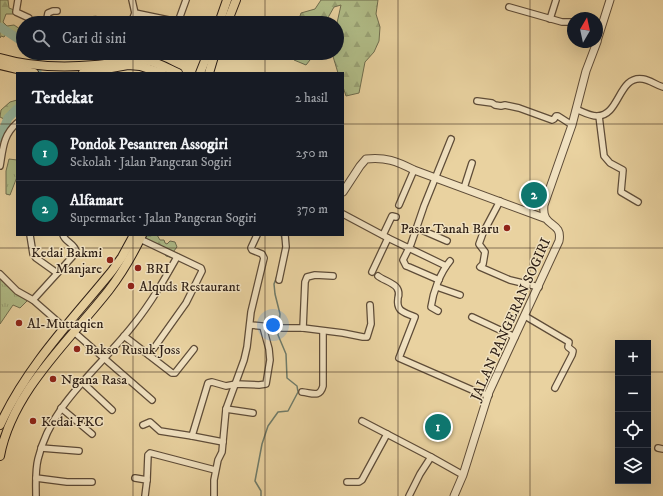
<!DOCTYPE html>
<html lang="id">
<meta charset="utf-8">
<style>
:root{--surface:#171b24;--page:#20242c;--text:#f1f3f6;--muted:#9ea1a6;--line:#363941;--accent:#0f766e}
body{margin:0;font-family:"IM FELL DW Pica",serif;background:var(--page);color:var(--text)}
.controls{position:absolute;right:12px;bottom:12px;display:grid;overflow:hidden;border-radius:0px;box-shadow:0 4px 16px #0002}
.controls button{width:36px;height:36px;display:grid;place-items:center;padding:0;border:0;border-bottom:1px solid var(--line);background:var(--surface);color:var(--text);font:20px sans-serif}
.compass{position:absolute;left:567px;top:12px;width:36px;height:36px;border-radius:50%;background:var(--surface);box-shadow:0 4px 16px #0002;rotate:9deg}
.you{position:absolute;left:273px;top:325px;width:14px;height:14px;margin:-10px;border:3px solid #fff;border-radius:50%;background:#1a73e8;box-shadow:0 0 0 6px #1a73e833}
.badge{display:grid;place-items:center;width:26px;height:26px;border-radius:50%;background:var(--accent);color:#fff;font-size:13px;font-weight:700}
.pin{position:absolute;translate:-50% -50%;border:2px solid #fff;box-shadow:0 1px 4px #0006}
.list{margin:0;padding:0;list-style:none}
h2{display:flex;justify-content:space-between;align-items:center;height:52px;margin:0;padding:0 16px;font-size:17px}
h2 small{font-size:13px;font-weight:400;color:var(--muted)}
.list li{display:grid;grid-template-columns:26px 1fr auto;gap:12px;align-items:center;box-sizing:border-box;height:56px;padding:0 16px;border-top:1px solid var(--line)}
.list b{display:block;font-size:15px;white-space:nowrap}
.list p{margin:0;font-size:13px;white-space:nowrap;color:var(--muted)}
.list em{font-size:13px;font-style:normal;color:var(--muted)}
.icon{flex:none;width:22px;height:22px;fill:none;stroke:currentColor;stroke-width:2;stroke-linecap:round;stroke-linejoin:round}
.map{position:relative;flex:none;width:663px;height:496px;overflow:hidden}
.search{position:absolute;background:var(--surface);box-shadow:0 4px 16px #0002;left:16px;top:16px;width:328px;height:44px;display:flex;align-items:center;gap:10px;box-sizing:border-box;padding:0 14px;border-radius:22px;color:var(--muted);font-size:15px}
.panel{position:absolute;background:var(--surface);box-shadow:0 4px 16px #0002;left:16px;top:72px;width:328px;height:164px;border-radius:0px}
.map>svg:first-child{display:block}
</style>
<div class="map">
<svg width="663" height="496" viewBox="0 0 663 496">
<defs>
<pattern id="grass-tufts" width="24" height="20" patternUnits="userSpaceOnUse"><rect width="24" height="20" fill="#b1bd88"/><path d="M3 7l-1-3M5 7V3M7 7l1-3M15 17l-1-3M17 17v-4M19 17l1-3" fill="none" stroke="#99a275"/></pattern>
<pattern id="forest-firs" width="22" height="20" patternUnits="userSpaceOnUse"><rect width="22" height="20" fill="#b1bd88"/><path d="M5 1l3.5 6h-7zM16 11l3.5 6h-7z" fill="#99a275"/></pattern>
</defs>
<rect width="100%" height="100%" fill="#e9d2a0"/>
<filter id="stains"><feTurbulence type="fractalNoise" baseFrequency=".005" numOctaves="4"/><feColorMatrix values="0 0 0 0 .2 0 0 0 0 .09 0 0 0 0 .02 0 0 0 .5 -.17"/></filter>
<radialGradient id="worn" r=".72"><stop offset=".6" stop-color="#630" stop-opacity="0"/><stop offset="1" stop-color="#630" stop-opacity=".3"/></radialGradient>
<g fill="url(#grass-tufts)" stroke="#706e4f">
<polygon points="9,159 17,160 17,177 10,195 6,194 6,171"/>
<polygon points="0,275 29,299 20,308 13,305 0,324"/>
</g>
<g fill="url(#forest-firs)" stroke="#706e4f">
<polygon points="0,0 8,0 9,8 14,10 15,14 6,14 3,22 7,26 14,25 23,31 23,37 21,39 13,37 10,32 8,31 4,37 1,36 0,38"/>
<path d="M321,0H378L376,14L380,27L379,41L374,52L365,62L359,93L346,96L343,87V73H338L332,53H337V23L341,5L334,7L325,23H272C281,21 290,23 299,19L301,13L315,9Z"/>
<polygon points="293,53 313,53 310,60 306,65 294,60"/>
<polygon points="17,100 17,109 14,113 10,110 9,115 4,119 0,117 1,110 10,102"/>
<polygon points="147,235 157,235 160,240 164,240 165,243 167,244 170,241 175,242 177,247 170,256 173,258 166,256 163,252 153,248 144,238"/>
</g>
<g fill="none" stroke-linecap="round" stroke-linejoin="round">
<g stroke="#6f7b69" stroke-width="1.5">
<polyline points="281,235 283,241"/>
<polyline points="261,496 261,491 255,481 262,444 268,426 278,412 288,411 298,392 297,386 287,378 286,354 278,335 280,314 275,294 274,284 277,276"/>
</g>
<g stroke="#99b8a0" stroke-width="9">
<polyline points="0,27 23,42"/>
<polyline points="34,53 37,60 37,73"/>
<polyline points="0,138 8,118 17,109"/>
</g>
<g stroke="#5e4c38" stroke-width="8">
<g id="minor">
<polyline points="18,0 16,12 29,18 30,23"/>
<polyline points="509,7 562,22 573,22"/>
<polyline points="135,13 183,23"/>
<polyline points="550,19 556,0"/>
<polyline points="178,22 186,0"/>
<polyline points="46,23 48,13 53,11 57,11"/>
<path d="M87,23C94,17 101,21 110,23"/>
<polyline points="131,23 135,13 132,0"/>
<polyline points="21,36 23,33"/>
<polyline points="124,60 125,53"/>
<polyline points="477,101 492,103 495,105 501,106 505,105 519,108 552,120 554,119 556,116 558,116 572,125"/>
<path d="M576,109C583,112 590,116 597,116C620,116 618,75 643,79C650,80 656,85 663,87"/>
<polyline points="599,116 604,156 610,163 623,170 621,192 638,202"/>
<path d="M0,166C3,149 3,135 17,123"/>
<polyline points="464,188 472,163"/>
<polyline points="500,201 483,233 479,244 485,252 483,264 480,267 510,280 539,287"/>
<polyline points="399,205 414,170"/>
<polyline points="343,214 388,238 446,266"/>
<polyline points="417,228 447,241"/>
<polyline points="30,235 33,254 36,258 57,273"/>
<polyline points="383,235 392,216 396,217"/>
<polyline points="140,239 201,268 202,271 186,303 149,355"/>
<polyline points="372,272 388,238"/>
<polyline points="0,274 17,291 33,300 65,328"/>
<path d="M378,276C383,280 394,283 397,288C399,291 399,295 398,298C396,312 404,312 415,317L399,358L479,393L489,395"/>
<polyline points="279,280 286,247 285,235"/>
<polyline points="439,280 409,267 406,266 403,260 411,244 424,206 451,139"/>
<polyline points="437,287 460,295"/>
<path d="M33,300L73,256L76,251C74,243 65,242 63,235"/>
<path d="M438,311L431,307C433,292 440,273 450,261"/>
<polyline points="525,316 569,342 568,347 573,351 572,355 555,388"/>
<polyline points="472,317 515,337"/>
<polyline points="250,325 282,328 303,328 343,333 363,337 367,337 371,324 370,305"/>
<polyline points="303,328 305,282 307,277 315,275 333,276"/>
<polyline points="74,332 152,400"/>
<polyline points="124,336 172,373 175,373 194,349"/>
<polyline points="82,382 112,410"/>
<path d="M302,392C312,393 320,398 323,386V331"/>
<polyline points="61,408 92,434"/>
<polyline points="226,409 253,413"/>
<polyline points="362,421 431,457"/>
<polyline points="143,425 150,422 160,431 192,436 208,383 212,382 226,386 236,384 259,385 266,384 270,360 269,349 263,327"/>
<polyline points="192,436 223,442"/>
<polyline points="41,448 79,451"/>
<polyline points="658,448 663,449"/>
<polyline points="36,478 67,482 92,482"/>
<polyline points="135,478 147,480 145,496"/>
<polyline points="147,480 148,455 150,453 215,470"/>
<polyline points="347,482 359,482 362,480 387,434"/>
<path d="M36,496C36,484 35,471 38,459C51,403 100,368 134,324C151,303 164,280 177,257"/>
<polyline points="214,496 214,480 218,460 222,452 226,409 244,360 247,347 251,312 264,258 262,254 252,250 251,248 257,235"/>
<polyline points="409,496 420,474 431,457 463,475"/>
</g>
</g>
<g stroke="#5e4c38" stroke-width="9">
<g id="tertiary">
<polyline points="597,41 610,0"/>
<path d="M343,192L360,166L366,159C386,157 396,161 414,170L544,218"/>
<path d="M454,496L463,475L489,392L559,241C563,220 541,229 544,205L572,125L586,71L597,42"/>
</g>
</g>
<g stroke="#2f2016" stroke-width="10">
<g id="primary">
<polyline points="219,23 227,0"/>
<polyline points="227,23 236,0"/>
<path d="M0,58C31,67 63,68 95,65C113,64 131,57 149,61C159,63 169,69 178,73"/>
<polyline points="0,65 34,73"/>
<polyline points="83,73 128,65 140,66 162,73"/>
<polyline points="200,73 208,53"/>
<polyline points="209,73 215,53"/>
<path d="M0,425C27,366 72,320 112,271L122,257L134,235"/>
<path d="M0,456C12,391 70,340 109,290C122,273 133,254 142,235"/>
</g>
</g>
<use href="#minor" stroke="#f1e2c1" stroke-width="5.5"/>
<use href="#tertiary" stroke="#f1e2c1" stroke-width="7"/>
<use href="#primary" stroke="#e9d2a0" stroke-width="8"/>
</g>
<path fill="none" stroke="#2f2016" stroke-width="1" stroke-opacity="0.55" d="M133,0V23M265,0V23M398,0V496M530,0V496M133,53V73M265,53V73M0,124H17M343,124H663M133,235V496M265,235V496M0,248H663M0,372H618M648,372H663"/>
<g fill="#8f2418" stroke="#f1e2c1" stroke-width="1.5">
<circle cx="507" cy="228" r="4"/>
<circle cx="110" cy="260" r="4"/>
<circle cx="138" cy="268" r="4"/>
<circle cx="131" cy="286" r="4"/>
<circle cx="19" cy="323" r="4"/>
<circle cx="77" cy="349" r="4"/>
<circle cx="53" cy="379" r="4"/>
<circle cx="33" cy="421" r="4"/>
</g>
<g text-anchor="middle" stroke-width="3" stroke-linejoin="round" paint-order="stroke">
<g font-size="14" fill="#2f2016" stroke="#f1e2c1" text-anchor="start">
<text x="499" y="233" text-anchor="end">Pasar Tanah Baru</text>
<text x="102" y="257" text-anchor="end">Kedai Bakmi<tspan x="102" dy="16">Manjare</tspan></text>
<text x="146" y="273">BRI</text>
<text x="139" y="291">Alquds Restaurant</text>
<text x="27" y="328">Al-Muttaqien</text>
<text x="85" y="354">Bakso Rusuk Joss</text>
<text x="61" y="384">Ngana Rasa</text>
<text x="41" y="426">Kedai FKC</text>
</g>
<g font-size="14" fill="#2f2016" stroke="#f1e2c1">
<text transform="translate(510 319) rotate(-66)" y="5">JALAN PANGERAN SOGIRI</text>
</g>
</g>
<rect width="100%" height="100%" filter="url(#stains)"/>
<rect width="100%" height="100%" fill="url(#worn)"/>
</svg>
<div class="controls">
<button>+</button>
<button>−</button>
<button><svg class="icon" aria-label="locate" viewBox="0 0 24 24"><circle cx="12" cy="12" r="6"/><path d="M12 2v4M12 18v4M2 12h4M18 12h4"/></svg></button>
<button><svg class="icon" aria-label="layers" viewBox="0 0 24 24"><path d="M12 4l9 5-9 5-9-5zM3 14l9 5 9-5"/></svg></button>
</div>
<svg class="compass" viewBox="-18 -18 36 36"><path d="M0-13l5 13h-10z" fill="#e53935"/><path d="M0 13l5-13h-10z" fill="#9ea1a6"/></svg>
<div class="you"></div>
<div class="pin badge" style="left:438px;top:427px">1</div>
<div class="pin badge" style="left:534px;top:195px">2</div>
<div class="search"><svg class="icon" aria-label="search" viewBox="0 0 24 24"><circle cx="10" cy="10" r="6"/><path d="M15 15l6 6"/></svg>Cari di sini</div>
<section class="panel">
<h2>Terdekat<small>2 hasil</small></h2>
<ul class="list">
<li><span class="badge">1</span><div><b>Pondok Pesantren Assogiri</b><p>Sekolah · Jalan Pangeran Sogiri</p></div><em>250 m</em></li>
<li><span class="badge">2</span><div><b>Alfamart</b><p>Supermarket · Jalan Pangeran Sogiri</p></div><em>370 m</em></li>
</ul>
</section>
</div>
